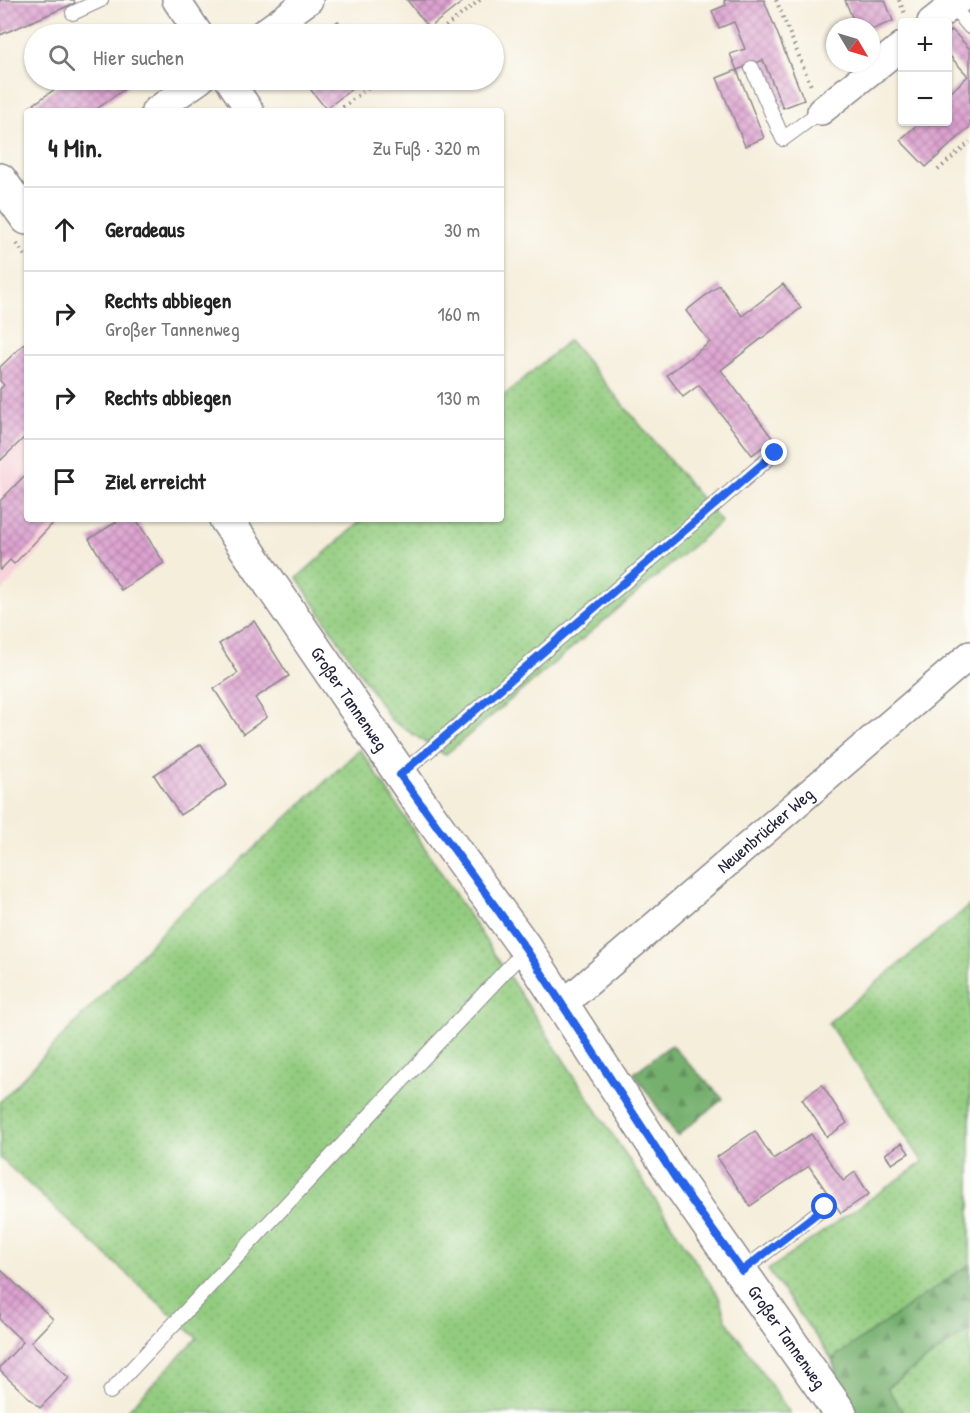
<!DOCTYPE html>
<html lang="de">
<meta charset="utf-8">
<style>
:root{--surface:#fff;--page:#f6f6f6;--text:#222;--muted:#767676;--line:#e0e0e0}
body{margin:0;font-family:"Patrick Hand",sans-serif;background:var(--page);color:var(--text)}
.controls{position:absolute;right:18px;top:18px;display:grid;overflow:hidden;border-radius:6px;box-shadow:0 2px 4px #0004}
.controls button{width:54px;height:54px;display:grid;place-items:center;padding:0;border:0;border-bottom:2px solid var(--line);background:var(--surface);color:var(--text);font:30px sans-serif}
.compass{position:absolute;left:826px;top:18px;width:54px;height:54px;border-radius:50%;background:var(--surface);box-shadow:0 2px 4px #0004;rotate:128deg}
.stop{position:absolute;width:18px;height:18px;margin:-14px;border:4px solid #2563eb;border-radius:50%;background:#fff}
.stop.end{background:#2563eb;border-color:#fff;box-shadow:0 2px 6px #0008}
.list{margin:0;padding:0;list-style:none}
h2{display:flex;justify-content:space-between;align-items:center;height:78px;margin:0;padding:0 24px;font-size:26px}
h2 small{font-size:20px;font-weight:400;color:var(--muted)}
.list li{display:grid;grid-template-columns:39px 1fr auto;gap:18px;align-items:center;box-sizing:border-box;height:84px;padding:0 24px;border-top:2px solid var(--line)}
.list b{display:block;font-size:22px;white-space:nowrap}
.list p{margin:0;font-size:20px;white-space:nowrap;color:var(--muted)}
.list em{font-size:20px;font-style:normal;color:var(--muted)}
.icon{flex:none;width:33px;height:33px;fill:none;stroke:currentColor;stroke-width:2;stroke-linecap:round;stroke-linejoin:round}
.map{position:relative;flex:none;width:970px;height:1413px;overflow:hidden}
.search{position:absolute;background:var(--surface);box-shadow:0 2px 4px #0004;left:24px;top:24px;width:480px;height:66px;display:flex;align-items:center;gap:15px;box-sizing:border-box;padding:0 21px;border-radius:33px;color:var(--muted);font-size:22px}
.panel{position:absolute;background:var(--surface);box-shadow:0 2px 4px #0004;left:24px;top:108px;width:480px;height:414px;border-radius:6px}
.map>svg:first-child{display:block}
</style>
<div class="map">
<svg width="970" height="1413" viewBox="0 0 970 1413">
<defs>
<pattern id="grass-dots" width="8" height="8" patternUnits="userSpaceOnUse" patternTransform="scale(1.5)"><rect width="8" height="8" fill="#93cc7f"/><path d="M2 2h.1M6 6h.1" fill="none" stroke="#7eaf6f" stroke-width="1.8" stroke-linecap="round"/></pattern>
<pattern id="forest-firs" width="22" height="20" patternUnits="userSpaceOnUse" patternTransform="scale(1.5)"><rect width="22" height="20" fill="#76b06e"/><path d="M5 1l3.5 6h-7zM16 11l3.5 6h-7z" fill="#608f5c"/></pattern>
<pattern id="building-cross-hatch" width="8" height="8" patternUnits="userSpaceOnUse" patternTransform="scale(1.5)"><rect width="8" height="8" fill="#dda3d0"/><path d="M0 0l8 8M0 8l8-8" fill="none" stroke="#b384aa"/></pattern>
</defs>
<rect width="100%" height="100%" fill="#fdfcf7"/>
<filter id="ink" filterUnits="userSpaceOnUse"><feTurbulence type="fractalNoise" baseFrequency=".0167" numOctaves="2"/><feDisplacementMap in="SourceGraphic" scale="12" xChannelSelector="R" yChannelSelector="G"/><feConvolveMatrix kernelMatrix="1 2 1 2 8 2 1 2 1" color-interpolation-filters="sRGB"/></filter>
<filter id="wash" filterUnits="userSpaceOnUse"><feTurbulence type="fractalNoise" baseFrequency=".008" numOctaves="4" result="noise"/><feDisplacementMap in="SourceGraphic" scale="24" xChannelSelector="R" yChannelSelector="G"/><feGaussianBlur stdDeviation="1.35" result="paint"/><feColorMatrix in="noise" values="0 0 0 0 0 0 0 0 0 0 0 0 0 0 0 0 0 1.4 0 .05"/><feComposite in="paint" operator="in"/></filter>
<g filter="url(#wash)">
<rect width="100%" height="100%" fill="#f5eedb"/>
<polygon fill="#f6cfd8" points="27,436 27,519 69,519 0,593 0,464"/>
<g fill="url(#grass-dots)" stroke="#5a775d" stroke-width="1.5">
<polygon points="569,340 721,522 445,755 391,720 297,578 363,519 501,519 501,398"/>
<polygon points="360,749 719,1297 726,1320 790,1413 125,1413 197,1338 0,1158 0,1102 183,910 221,879"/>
<polygon points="970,905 970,1264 832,1359 768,1270 923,1162 828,1023"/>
<polygon points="970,1329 970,1413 903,1413 887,1388"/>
</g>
<g fill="url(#forest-firs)" stroke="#4c6954" stroke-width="1.5">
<polygon points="671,1045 723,1099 677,1136 634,1073"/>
<polygon points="970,1264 970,1329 887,1387 903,1413 856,1413 840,1390 832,1359"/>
</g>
<g id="blocks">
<g fill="url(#building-cross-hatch)">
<polygon points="0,0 74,0 75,3 0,35"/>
<polygon points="407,0 465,0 429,28"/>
<polygon points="724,0 764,0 804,100 783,108 763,60 737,70 730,54 745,49 734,22 719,28 712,11 726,5"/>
<polygon points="845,0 885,0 893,21 871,30 871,27 856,27"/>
<polygon points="338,21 348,34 321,34"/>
<polygon points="952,30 970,49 970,127 926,167 900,140 920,122 948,122 948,95 968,76 948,54 948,34"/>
<polygon points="737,70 764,138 745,146 717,78"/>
<polygon points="61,80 126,80 130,85 94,111 33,111 30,107 59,86 57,82"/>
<polygon points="303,80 363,80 326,109"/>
<polygon points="783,284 801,308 721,370 773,439 752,455 699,385 683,397 667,375 710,342 686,311 719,285 742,316"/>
<polygon points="24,344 27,347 27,435 0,461 0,389 4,385 0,381 0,367"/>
<polygon points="27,473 27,519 57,519 14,564 10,560 0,570 0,501"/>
<polygon points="121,519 136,519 164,563 121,590 89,539"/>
<polygon points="254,621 289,676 255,698 267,717 243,734 214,689 238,673 219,644"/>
<polygon points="201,744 227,785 180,815 154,775"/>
<polygon points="822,1085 847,1123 827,1137 802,1099"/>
<polygon points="755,1131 773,1159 811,1134 843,1181 855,1172 869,1194 841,1213 809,1166 750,1206 717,1157"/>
<polygon points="902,1143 909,1153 892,1164 885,1154"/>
<polygon points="1,1270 53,1319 31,1342 69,1378 40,1408 0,1371 0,1367 23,1342 0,1320"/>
</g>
</g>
</g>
<g filter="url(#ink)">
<use href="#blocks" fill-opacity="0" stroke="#8c888b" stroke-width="1.5"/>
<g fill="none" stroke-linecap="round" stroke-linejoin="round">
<g stroke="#8c888b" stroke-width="16">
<g id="service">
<polyline points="952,6 970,27"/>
<polyline points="73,13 101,0"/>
<polyline points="752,68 783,139 821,111"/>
<polyline points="400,775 775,453"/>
<polyline points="742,1271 825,1207"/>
<polyline points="110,1392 526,949"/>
</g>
</g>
<g stroke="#8c888b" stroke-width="30">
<g id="minor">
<polyline points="176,0 199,34"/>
<polyline points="931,22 959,0"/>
<polyline points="262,34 309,0"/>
<polyline points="229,80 250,111"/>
<polyline points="155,111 200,80"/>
<polyline points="821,111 902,46"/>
<path id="s1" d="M562,1005L970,655"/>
</g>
</g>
<g stroke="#8c888b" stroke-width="36">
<g id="tertiary">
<polyline points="0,180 27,218"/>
<path id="s2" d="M226,519L423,807L526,949L676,1179L840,1413"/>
</g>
</g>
<g stroke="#8c888b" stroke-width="4" stroke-dasharray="1.5 4.5" stroke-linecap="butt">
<polyline points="776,0 812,88"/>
<polyline points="899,0 906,16"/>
<polyline points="436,34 480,0"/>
<polyline points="338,111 378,80"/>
<polyline points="938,170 970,142"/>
<polyline points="17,244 27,259"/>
</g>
<use href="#service" stroke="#fff" stroke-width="14"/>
<use href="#minor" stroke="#fff" stroke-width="27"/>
<use href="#tertiary" stroke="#fff" stroke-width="33"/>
</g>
</g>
<g fill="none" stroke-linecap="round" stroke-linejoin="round" filter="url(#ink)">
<polyline stroke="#2563eb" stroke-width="8" points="775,453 400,775 526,949 676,1179 742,1271 825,1207"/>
</g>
<g text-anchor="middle" stroke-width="5" stroke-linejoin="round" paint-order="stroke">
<g font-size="18" fill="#22223b" stroke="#fdfcf7">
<text dy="6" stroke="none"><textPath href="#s2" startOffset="218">Großer Tannenweg</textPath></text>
<text dy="6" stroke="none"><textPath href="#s1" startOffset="268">Neuenbrücker Weg</textPath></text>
<text dy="6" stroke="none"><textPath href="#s2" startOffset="992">Großer Tannenweg</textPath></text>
</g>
</g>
</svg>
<div class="controls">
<button>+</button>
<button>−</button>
</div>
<svg class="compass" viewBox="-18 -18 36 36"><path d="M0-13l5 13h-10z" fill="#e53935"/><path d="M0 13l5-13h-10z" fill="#767676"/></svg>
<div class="stop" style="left:825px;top:1207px"></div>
<div class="stop end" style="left:775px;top:453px"></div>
<div class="search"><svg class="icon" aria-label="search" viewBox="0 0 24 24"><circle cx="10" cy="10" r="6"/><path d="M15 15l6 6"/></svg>Hier suchen</div>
<section class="panel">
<h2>4 Min.<small>Zu Fuß · 320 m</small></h2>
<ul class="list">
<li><svg class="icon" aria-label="ahead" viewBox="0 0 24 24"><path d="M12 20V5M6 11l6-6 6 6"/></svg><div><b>Geradeaus</b></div><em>30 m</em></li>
<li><svg class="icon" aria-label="right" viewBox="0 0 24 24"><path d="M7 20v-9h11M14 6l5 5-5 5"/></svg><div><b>Rechts abbiegen</b><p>Großer Tannenweg</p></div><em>160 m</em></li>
<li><svg class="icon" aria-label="right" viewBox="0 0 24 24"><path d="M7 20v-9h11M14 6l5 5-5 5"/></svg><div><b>Rechts abbiegen</b></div><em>130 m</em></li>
<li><svg class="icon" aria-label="arrive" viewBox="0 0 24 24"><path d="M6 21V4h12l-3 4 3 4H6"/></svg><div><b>Ziel erreicht</b></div></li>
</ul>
</section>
</div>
